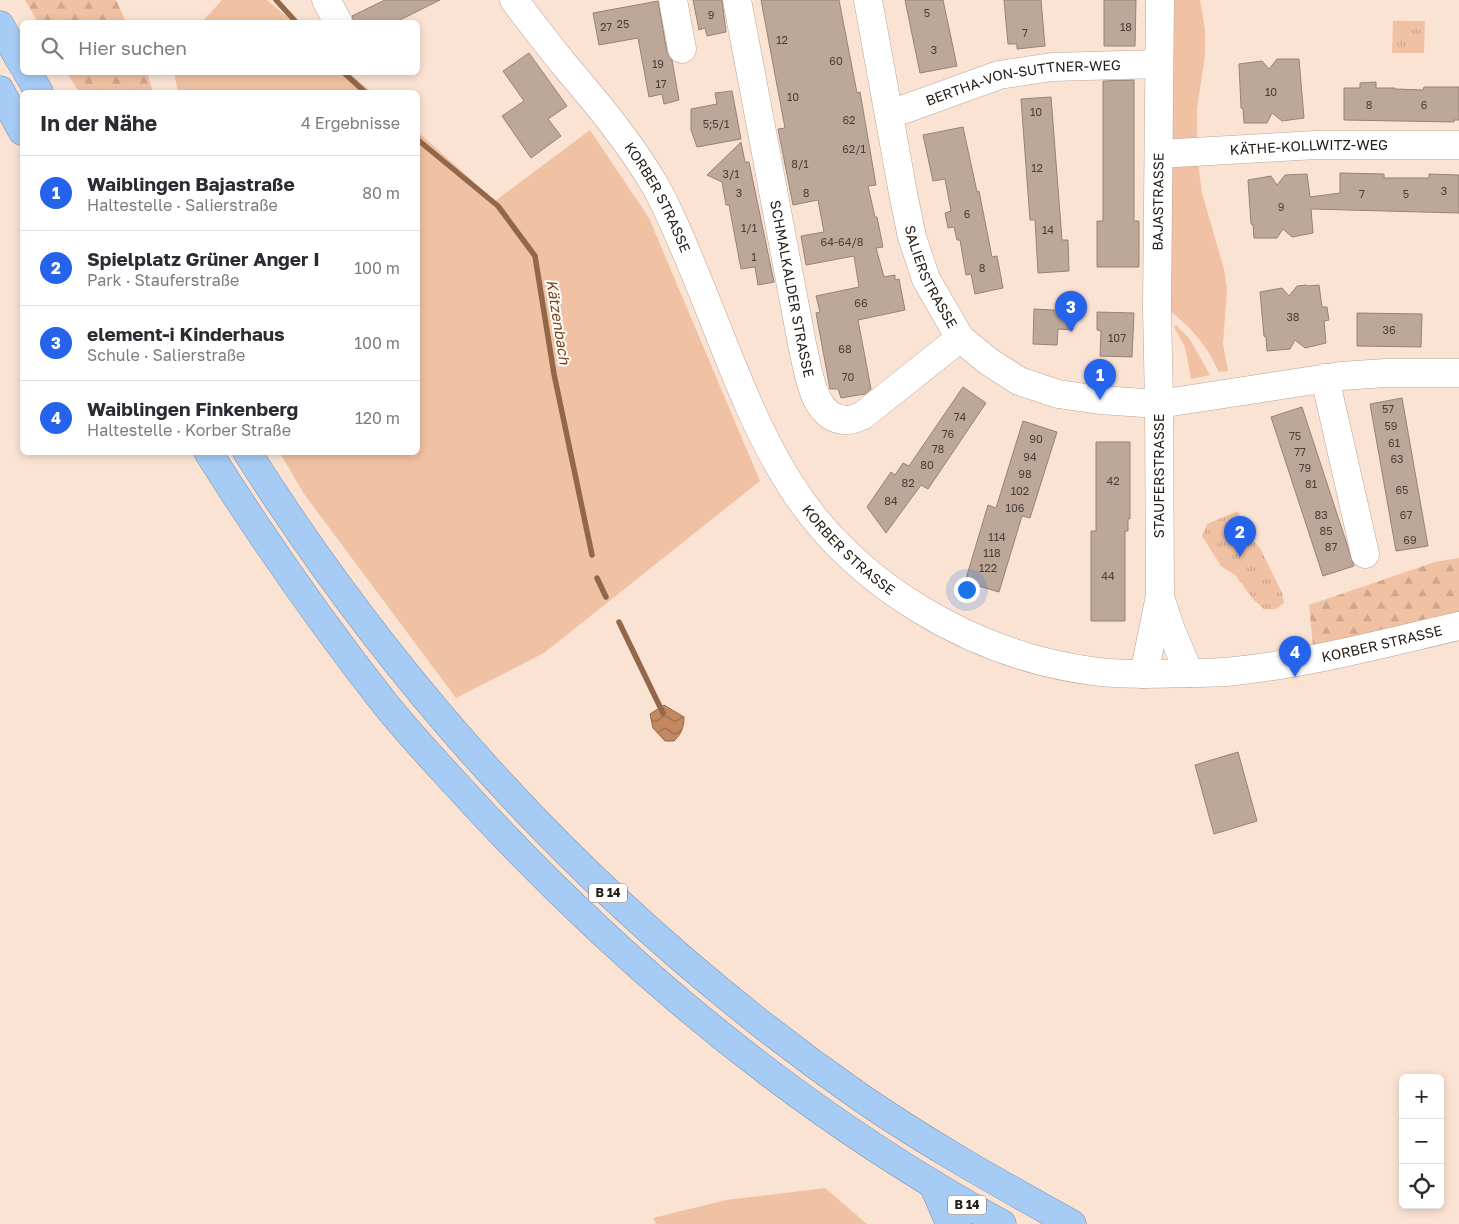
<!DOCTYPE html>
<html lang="de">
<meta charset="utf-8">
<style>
:root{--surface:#fff;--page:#f2f2f3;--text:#2b2b33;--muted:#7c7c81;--line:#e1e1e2;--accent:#2563eb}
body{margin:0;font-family:"Golos Text",sans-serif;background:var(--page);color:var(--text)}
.controls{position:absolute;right:15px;bottom:15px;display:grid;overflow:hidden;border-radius:8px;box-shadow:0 2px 8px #0003}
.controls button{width:45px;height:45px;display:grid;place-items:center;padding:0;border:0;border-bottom:1px solid var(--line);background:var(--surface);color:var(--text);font:25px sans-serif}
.you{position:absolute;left:966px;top:589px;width:18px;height:18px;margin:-12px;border:4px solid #fff;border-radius:50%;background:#1a73e8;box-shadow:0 0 0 8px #1a73e833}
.badge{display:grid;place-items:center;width:32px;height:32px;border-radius:50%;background:var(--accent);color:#fff;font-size:16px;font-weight:700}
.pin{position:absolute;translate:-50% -41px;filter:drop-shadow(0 1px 2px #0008)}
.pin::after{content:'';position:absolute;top:26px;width:18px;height:15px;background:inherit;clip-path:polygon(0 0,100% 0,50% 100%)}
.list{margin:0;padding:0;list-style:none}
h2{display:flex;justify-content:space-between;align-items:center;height:65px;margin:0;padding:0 20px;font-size:21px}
h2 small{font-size:16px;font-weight:400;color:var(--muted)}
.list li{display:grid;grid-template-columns:32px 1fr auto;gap:15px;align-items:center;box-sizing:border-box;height:75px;padding:0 20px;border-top:1px solid var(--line)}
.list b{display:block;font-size:19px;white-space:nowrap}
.list p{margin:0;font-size:16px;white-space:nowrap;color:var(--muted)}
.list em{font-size:16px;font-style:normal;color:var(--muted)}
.icon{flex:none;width:28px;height:28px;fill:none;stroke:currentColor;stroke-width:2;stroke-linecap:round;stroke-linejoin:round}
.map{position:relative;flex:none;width:1459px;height:1224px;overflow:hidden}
.search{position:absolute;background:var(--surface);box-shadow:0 2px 8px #0003;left:20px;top:20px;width:400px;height:55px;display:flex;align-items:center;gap:12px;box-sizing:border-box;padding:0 18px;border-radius:8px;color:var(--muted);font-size:19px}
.panel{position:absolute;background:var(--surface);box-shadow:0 2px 8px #0003;left:20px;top:90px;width:400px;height:365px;border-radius:8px}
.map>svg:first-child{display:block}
</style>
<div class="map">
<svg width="1459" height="1224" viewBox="0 0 1459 1224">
<defs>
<pattern id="forest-firs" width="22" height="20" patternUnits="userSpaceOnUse" patternTransform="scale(1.25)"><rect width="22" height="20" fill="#f0c1a3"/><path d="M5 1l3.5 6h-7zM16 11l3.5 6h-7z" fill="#cea58c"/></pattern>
<pattern id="park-tufts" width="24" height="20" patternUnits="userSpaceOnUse" patternTransform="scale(1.25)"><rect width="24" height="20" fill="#f0c1a3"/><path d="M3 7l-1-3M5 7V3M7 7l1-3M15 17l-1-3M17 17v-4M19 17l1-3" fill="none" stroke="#cea58c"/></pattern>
<pattern id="water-waves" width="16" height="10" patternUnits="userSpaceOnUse" patternTransform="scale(1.25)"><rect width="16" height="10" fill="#c38860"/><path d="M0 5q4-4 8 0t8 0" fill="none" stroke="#9e6e4e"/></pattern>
</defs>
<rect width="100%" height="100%" fill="#fbe3d4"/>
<g fill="#f0c1a3">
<polygon points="222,0 267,0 293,22 202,22"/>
<polygon points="1169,0 1200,0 1205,29 1205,55 1197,109 1197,142 1178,143 1171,139"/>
<polygon points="174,73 349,73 372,92 178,92"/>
<polygon points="590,130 649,218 760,481 544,653 456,698 304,494 280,453 418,452 418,132 495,201"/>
<path d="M1198,162L1202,193L1224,269L1227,289L1223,344L1228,371L1219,372C1206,344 1191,327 1166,308L1167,177L1173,165Z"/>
<polygon points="1176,325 1189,338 1210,375 1191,379 1185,347 1174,327"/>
<polygon points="825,1188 867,1224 656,1224 653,1218 726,1200"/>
</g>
<g fill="url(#forest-firs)">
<polygon points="25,0 116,0 126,22 38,22"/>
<polygon points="67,73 147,73 153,92 79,92"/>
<polygon points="1459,558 1459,616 1313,646 1309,605 1435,562"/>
</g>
<g fill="url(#park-tufts)">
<polygon points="1393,21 1425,21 1424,53 1392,53"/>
<polygon points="1238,511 1249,536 1260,548 1282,593 1284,603 1276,609 1264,609 1253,599 1235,575 1221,566 1202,536 1207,524"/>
</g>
<path fill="url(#water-waves)" stroke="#93684a" d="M664,705L684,717C684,728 681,734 674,741H665L653,728L650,714Z"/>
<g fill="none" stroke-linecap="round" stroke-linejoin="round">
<g stroke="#93684a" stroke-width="5.5">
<polyline points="276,0 296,22"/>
<polyline points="343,72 365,92"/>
<polyline points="418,140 498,206 535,256 554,374 592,555"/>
<polyline points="597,578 606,597"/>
<polyline points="619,622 663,713"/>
</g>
</g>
<g fill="#bda799" stroke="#978274">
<polygon points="385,0 440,0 396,22 354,22 352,16"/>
<polygon points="693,0 722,0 726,32 707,36 705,28 699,30"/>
<polygon points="761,0 839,0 857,93 860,92 876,185 868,186 875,217 877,217 883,247 876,248 884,277 895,275 895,280 899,279 905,310 858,320 871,389 865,394 841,398 838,389 830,389 816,313 820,312 816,296 859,287 854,256 806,265 801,236 824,232 818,200 793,205 778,129 785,128"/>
<polygon points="905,0 943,0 957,66 920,73"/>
<polygon points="1004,0 1041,0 1045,46 1017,49 1017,44 1008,44"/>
<polygon points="1104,0 1136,0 1135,46 1104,46"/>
<polygon points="658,1 667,52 672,60 679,100 664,104 662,94 649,97 638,38 599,45 593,13"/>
<polygon points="529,53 567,106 548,119 561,136 531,158 502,116 524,101 503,71"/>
<polygon points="1277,59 1299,59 1304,118 1282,121 1272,113 1267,123 1244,123 1243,109 1241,108 1239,64 1262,61 1269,69"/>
<polygon points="1134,80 1134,221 1139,221 1139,267 1097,267 1097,221 1103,221 1103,81"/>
<polygon points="1376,82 1376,88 1395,88 1395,89 1423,90 1424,87 1459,87 1459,120 1454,120 1454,122 1344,120 1344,88 1360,88 1360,83"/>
<polygon points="732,91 741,139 697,147 691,130 691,109 717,104 715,93"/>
<polygon points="1051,97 1062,240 1068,240 1069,271 1038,273 1035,220 1030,220 1021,99"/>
<polygon points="963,127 977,192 979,191 992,257 997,256 1003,288 975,294 971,274 966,275 960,240 957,240 954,227 948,228 945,213 951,211 945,179 933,181 923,135"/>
<polygon points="741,142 745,162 749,162 774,282 758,285 755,267 741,269 729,205 726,205 722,182 707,175"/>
<polygon points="1340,173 1384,174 1384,178 1429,178 1429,174 1459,175 1459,213 1311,209 1313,233 1292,237 1283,229 1277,238 1254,238 1253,225 1251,224 1248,180 1271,176 1277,185 1285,175 1307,174 1310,197 1340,193"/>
<polygon points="1306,285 1308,286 1319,285 1322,307 1327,307 1329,320 1324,321 1326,343 1305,348 1295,340 1290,349 1267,351 1266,337 1264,336 1260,292 1282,288 1289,296 1297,286"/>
<polygon points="1034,309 1072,311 1073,330 1058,329 1057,345 1033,344"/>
<polygon points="1097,312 1134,313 1132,357 1100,356 1101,331 1097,330"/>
<polygon points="1357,313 1422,314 1421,347 1357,346"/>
<polygon points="963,387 986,403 928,489 921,485 886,533 867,507 891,472 895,475 903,463 909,466"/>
<polygon points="1402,398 1428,546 1396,551 1370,404"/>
<polygon points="1302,407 1354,566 1323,576 1271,417"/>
<polygon points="1023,421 1057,432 1030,518 1022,516 999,592 965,582 988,505 996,508"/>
<polygon points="1096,442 1130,442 1130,519 1128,519 1128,531 1125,531 1125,621 1091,621 1091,531 1096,531"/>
<polygon points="1238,752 1257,821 1214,834 1195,765"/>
</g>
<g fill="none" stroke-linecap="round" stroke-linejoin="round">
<g stroke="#bba597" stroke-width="29">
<g id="minor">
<polyline points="326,0 338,22"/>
<path id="s1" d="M514,0C530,21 546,42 562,62C596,102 629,141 656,187C674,220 687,254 701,288C728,354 752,424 790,484C854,586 974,655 1092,671C1122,675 1153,674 1183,673C1200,673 1218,673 1235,671C1311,663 1385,643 1459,626"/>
<polyline points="673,0 682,49"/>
<path id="s2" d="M737,0L803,349C809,373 813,420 847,420C852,420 858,417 862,416L960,338"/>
<path id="s3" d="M868,0L903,193L912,237L926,279L960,338L988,361L1019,381L1058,394L1100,400L1159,404L1341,376L1386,373H1459"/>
<path id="s4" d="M889,113L905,109L999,75L1052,67L1159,64"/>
<path id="s5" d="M1159,154L1316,145H1459"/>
<polyline points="1325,378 1365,554"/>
<polyline points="1160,597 1171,630 1189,673"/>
<path id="s6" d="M1144,674L1160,596L1159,404L1157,308L1160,0"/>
</g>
</g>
<g stroke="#788ea7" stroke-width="29">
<g id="highway">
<polyline points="0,25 22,64"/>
<polyline points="27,72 39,92"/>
<polyline points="0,90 22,131"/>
<path d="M208,452C263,539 322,624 386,705C414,740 446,773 476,806C628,970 805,1116 1002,1224"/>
<path d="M247,452C409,708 612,924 860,1097C928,1144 1000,1184 1072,1224"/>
<polyline points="933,1184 947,1217 957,1224"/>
</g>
</g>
<use href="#minor" stroke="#fff" stroke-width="28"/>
<use href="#highway" stroke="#a6ccf5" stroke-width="28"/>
</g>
<g text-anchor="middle" stroke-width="4" stroke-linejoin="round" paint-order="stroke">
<g font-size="11" fill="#4a3f37">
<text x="927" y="17">5</text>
<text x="711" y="19">9</text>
<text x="623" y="28">25</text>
<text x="606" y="31">27</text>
<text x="1126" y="31">18</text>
<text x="1025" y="37">7</text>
<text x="782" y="44">12</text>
<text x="934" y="54">3</text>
<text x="836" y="65">60</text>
<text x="658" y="68">19</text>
<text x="661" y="88">17</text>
<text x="1271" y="96">10</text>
<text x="793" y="101">10</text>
<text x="1369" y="109">8</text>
<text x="1424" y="109">6</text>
<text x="1036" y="116">10</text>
<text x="849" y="124">62</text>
<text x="716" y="128">5;5/1</text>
<text x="854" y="153">62/1</text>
<text x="800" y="168">8/1</text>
<text x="1037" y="172">12</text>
<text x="731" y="178">3/1</text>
<text x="1444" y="195">3</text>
<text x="739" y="197">3</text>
<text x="806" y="197">8</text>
<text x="1362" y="198">7</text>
<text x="1406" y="198">5</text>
<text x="1281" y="211">9</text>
<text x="967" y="218">6</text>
<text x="749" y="232">1/1</text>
<text x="1048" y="234">14</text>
<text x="842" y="246">64-64/8</text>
<text x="754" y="261">1</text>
<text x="982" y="272">8</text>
<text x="861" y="307">66</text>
<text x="1293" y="321">38</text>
<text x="1389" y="334">36</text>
<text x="1117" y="342">107</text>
<text x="845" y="353">68</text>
<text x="848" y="381">70</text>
<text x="1388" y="413">57</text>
<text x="960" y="421">74</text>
<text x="1391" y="430">59</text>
<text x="948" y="438">76</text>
<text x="1295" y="440">75</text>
<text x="1036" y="443">90</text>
<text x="1394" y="447">61</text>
<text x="938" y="453">78</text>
<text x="1300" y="456">77</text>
<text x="1030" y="461">94</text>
<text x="1397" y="463">63</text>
<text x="927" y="469">80</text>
<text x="1305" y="472">79</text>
<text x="1025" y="478">98</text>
<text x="1113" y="485">42</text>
<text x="908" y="487">82</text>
<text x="1311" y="488">81</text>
<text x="1402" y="494">65</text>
<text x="1020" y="495">102</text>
<text x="891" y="505">84</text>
<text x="1015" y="512">106</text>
<text x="1321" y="519">83</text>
<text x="1406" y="519">67</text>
<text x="1326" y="535">85</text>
<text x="997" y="541">114</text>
<text x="1410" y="544">69</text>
<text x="1331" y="551">87</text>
<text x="992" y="557">118</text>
<text x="988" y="572">122</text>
<text x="1108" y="580">44</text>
</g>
<g fill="#fff" stroke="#66605c" stroke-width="1">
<rect x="589" y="883.5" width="38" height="19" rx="4"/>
<rect x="948" y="1195.5" width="38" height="19" rx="4"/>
</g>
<g font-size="12" font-weight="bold" fill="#241c16">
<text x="608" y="897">B 14</text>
<text x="967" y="1209">B 14</text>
</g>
<g font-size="14" fill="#241c16" stroke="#fff">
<text dy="5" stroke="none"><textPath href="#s4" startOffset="139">BERTHA-VON-SUTTNER-WEG</textPath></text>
<text dy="5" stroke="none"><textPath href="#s5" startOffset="150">KÄTHE-KOLLWITZ-WEG</textPath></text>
<text dy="5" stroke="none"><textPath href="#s1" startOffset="245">KORBER STRASSE</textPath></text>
<text dy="5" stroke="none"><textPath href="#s6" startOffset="474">BAJASTRASSE</textPath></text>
<text dy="5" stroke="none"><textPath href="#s3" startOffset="285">SALIERSTRASSE</textPath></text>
<text dy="5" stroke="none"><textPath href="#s2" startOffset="294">SCHMALKALDER STRASSE</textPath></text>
<text transform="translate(1159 476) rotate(-90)" y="5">STAUFERSTRASSE</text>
<text dy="5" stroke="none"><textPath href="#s1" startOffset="650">KORBER STRASSE</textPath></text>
<text dy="5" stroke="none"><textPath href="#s1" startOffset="1220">KORBER STRASSE</textPath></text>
</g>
<g font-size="15" font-style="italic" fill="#7d4417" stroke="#fff">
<text transform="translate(558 322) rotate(81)" y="5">Kätzenbach</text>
</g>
</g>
</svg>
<div class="controls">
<button>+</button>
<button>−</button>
<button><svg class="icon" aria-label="locate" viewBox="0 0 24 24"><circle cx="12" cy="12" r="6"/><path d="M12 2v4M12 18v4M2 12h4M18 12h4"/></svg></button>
</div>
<div class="you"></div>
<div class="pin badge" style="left:1100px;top:400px">1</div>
<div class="pin badge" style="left:1240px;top:557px">2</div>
<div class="pin badge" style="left:1071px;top:332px">3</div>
<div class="pin badge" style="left:1295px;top:677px">4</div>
<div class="search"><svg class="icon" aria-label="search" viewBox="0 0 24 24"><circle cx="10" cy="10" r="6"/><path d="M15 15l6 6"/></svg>Hier suchen</div>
<section class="panel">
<h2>In der Nähe<small>4 Ergebnisse</small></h2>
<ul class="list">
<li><span class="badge">1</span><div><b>Waiblingen Bajastraße</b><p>Haltestelle · Salierstraße</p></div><em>80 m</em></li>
<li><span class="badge">2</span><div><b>Spielplatz Grüner Anger I</b><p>Park · Stauferstraße</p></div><em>100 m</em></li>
<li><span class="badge">3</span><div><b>element-i Kinderhaus</b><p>Schule · Salierstraße</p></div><em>100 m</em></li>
<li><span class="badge">4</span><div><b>Waiblingen Finkenberg</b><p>Haltestelle · Korber Straße</p></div><em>120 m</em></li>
</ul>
</section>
</div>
